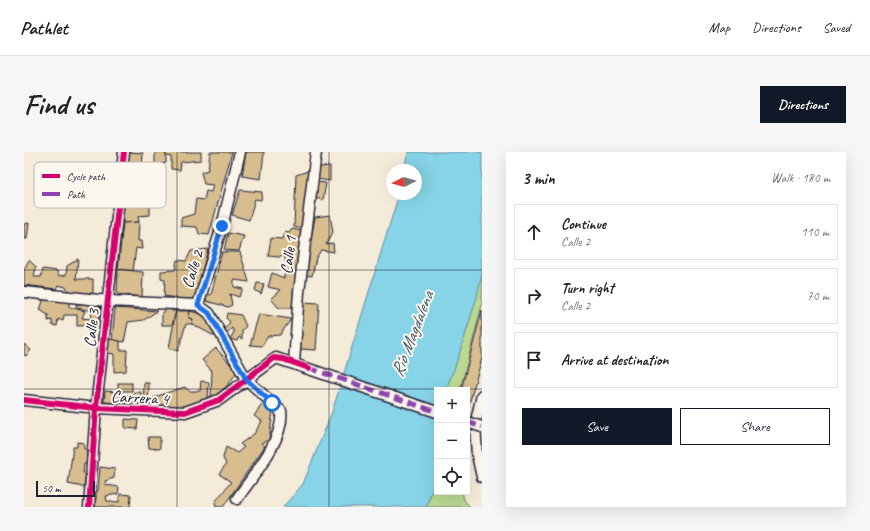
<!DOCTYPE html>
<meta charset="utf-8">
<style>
:root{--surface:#fff;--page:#f6f6f6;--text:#222;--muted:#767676;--line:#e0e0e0;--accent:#111827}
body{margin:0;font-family:Caveat,sans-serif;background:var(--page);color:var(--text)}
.controls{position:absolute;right:12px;bottom:12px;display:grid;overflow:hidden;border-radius:0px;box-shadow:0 4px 16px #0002}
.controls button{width:36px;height:36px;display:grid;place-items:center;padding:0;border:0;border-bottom:1px solid var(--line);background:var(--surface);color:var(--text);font:20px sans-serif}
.compass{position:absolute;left:362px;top:12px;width:36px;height:36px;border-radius:50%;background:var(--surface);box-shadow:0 4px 16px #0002;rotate:265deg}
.scale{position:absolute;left:12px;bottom:10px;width:59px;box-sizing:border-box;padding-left:4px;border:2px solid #22223b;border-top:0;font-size:11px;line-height:14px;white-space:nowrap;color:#22223b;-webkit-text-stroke:3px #fbf7ec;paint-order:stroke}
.stop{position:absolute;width:12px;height:12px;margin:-9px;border:3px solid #1a73e8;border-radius:50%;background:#fff}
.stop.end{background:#1a73e8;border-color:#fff;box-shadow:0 1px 4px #0008}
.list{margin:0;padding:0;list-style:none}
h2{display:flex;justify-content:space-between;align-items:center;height:52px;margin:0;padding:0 16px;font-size:17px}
h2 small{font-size:13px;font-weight:400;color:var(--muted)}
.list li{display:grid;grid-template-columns:26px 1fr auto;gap:12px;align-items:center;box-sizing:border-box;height:56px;margin:0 8px 8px;padding:0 8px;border:1px solid var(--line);border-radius:0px}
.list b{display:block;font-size:15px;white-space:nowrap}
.list p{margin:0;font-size:13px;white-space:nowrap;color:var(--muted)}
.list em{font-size:13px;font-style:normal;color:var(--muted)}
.actions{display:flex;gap:8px;padding:12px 16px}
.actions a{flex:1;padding:9px 0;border:1px solid var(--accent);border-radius:0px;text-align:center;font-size:14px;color:var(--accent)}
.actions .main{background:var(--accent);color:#fff}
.icon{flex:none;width:22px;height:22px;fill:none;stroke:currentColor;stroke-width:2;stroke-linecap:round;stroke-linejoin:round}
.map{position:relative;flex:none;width:458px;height:355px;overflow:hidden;border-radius:0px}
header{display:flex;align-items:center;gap:24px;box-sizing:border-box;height:56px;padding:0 20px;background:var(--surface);border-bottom:1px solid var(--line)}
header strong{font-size:19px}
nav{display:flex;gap:22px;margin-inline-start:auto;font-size:14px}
.intro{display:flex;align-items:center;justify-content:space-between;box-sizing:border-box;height:96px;padding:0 24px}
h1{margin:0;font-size:28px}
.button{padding:10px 18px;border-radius:0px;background:var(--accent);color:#fff;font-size:14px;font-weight:700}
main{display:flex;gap:24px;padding:0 24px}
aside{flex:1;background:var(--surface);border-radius:0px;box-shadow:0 4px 16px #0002}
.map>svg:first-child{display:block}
</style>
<header>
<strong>Pathlet</strong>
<nav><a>Map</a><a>Directions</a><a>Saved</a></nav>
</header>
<div class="intro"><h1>Find us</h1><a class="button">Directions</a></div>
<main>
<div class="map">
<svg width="458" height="355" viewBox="0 0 458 355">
<rect width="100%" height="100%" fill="#f4ecd9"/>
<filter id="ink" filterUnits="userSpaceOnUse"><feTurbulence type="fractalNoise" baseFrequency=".025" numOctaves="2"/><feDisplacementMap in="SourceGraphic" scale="8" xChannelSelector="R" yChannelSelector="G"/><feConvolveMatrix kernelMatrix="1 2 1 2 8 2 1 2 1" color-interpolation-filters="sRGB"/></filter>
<g filter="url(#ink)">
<g fill="#bbd991" stroke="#6e7e66">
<path d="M458,121V153L436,238H422C436,200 449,161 458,121Z"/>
<polygon points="413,315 413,340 438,340 440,348 446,355 402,355 412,328"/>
</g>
<polygon fill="#87d3e7" stroke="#5f8ca2" points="384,0 458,0 458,121 453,145 433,209 422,238 413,238 413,315 412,328 402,355 259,355 279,332 308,260 375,42 392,42 392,18 380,18"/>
<g fill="#d8be8e" stroke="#22223b">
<polygon points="105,0 119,1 116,52 100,53"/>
<polygon points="131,0 142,0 142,11 131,13"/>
<polygon points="142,0 177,0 177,8 157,10 156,18 147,17 147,5 142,4"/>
<polygon points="186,0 208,0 185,83 175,82 173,75 157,74 157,66 170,62 172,47 180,48 182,39 187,40 189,33 180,32 177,20 184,18"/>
<polygon points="222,0 240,0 237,27 218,24"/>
<polygon points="306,14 306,29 293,27 296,15"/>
<polygon points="284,19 279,77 270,75 272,23"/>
<polygon points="292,30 302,31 299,48 291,46"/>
<polygon points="216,38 238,40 237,48 231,47 225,68 208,63"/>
<polygon points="116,52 126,54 126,63 114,64 115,70 99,71 100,53"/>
<polygon points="306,63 309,80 302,92 309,91 310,100 297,98 292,106 288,124 281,123 291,65"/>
<polygon points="115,70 114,89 117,89 118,97 112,96 109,119 94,117 99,71"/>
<polygon points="5,71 3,87 0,87 0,72"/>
<polygon points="268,77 279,79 271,152 266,156 255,156 247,147 257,138 244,135 248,121 260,126 262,111 260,102 255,105 244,104 247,86 258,87 260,80 265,81"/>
<polygon points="204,81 220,84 215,99 200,98"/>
<polygon points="184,97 170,149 140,144 141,128 137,127 137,119 151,118 153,108 162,109 167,99"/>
<polygon points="198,100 216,100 225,130 210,128 210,135 219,137 215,145 206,142 208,153 204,155 182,149 183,142 187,143"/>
<polygon points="54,107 52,127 69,127 69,142 45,141 42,135 34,133 32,137 0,133 0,117 5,108 12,115 10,125 17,125 19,117 33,119 35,124 42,123 43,114"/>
<polygon points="94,117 119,120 118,145 93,142"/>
<polygon points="233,131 240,132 237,142 231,138"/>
<polygon points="20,146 45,148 45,155 61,159 58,166 67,167 68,159 53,156 52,152 77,153 73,173 53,174 53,163 40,163 39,169 34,167 33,174 28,173 28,168 24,169 24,163 16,158"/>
<polygon points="278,150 295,151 292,198 276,197"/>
<polygon points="91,156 133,159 120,168 104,170 100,190 88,188"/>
<polygon points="141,156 148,156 148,159 152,159 148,173 138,173 138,160 141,160"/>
<polygon points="458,158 458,206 444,256 443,238 437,238"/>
<polygon points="152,159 166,159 165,166 169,167 168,172 162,172 154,199 145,196"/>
<polygon points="166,159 184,164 194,186 168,172 169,167 165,166"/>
<polygon points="203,161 217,163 222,174 218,179 218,187 215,185 213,189 206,187 210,180 208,176 203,181 201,177 206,170 202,166"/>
<polygon points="235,162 267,167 256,183 244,184 238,194 226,193"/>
<polygon points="84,187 96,189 96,198 103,198 102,219 90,220 90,202 83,201"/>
<polygon points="0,192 7,198 2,204 0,203"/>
<polygon points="192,196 213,220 203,234 187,247 188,219 178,208"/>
<polygon points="177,229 185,230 184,246 177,248 176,250 156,256 151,254 128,254 129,246 145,240 161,235 165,239 176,239"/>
<rect x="94" y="231" width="14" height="8"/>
<polygon points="120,231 125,231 124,253 119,253"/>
<polygon points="81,239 98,240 97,251 80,250"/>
<polygon points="110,240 117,240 116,253 110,252"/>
<polygon points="102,243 108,243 107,255 102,255"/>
<polygon points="239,251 249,258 245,288 237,291 241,294 199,355 192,355 191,350 207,330 195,322 202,312 199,306 202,295 213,301 220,295 216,292 230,282 238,269 230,264"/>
<polygon points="101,267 114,268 113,277 101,276"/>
<polygon points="124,285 136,285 136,297 125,296"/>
<polygon points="53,290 60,291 60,297 63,297 63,311 60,312 59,321 62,321 60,335 44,332 49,295 53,295"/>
<polygon points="76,315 91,317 90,326 81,329 82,333 95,335 94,342 82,344 83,349 95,350 96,342 107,343 106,355 71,355 72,344 69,344 69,338 74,339"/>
</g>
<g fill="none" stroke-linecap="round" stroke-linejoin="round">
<g stroke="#22223b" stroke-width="13">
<g id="minor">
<polyline points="0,140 84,149 174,153"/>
<path d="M174,153L185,161L222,227L257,259C261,287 228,325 213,347"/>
<polyline points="174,153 198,74 216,0"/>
<polyline points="270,211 275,140 292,0"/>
<polyline points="458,243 451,273 453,303 458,325"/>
<polyline points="0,248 72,256 161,260 195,248 252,206 413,260"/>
<polyline points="65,355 72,256 100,0"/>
</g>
</g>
<use href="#minor" stroke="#fbf7ec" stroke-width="10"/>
<g stroke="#22223b" stroke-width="13" stroke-linecap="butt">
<polyline id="minor-bridge" points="443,270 458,275"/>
</g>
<use href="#minor-bridge" stroke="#fbf7ec" stroke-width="10"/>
<g stroke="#8e44ad" stroke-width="5" stroke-dasharray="10 5" stroke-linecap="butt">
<polyline points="285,216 413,260"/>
<polyline points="443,270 458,275"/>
</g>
<g stroke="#fbf7ec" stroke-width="8">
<g id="cycleway">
<polyline points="0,248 72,256 161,260 195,248 250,206 259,207 285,216"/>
<polyline points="65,355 72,256 100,0"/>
</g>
</g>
<use href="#cycleway" stroke="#d6006c" stroke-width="6"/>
</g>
</g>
<g fill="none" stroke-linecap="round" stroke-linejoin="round" filter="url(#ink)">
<polyline stroke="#1a73e8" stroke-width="5" points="198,74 174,153 185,161 222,227 248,251"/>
</g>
<path fill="none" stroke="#22223b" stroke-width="1" stroke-opacity="0.55" d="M153,0V355M305,0V355M0,118H458M0,237H458"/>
<g text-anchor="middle" stroke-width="4" stroke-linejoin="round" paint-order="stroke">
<g font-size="17" fill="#22223b" stroke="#fbf7ec">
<text transform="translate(264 103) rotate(-83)" y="6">Calle 1</text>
<text transform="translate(168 117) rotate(-73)" y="6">Calle 2</text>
<text transform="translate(67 176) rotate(-84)" y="6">Calle 3</text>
<text transform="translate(116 245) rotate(3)" y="6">Carrera 4</text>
</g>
<g font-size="18" font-style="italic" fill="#40576f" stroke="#fbf7ec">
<text transform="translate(388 182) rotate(-69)" y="6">Río Magdalena</text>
</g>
</g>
<rect x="10" y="10" width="132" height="46" rx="6" fill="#fbf7ec" stroke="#bab7b7" stroke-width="1"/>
<rect x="18" y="22" width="18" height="4" fill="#d6006c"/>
<rect x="18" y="40" width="18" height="4" fill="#8e44ad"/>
<g font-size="11" fill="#22223b">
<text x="43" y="28">Cycle path</text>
<text x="43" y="46">Path</text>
</g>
</svg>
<div class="controls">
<button>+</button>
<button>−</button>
<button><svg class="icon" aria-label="locate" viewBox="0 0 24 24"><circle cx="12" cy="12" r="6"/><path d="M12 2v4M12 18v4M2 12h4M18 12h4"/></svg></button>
</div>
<svg class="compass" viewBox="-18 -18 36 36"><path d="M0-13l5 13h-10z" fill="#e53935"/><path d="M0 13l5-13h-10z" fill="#767676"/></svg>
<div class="scale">50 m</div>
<div class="stop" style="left:248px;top:251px"></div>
<div class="stop end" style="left:198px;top:74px"></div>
</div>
<aside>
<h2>3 min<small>Walk · 180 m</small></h2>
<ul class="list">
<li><svg class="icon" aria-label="ahead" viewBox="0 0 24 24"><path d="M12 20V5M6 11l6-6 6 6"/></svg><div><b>Continue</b><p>Calle 2</p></div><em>110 m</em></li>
<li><svg class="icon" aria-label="right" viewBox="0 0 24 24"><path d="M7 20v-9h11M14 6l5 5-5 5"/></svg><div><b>Turn right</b><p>Calle 2</p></div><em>70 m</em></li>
<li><svg class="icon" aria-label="arrive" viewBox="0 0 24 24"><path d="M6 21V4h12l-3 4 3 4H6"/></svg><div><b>Arrive at destination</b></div></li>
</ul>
<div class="actions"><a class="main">Save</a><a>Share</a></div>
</aside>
</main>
